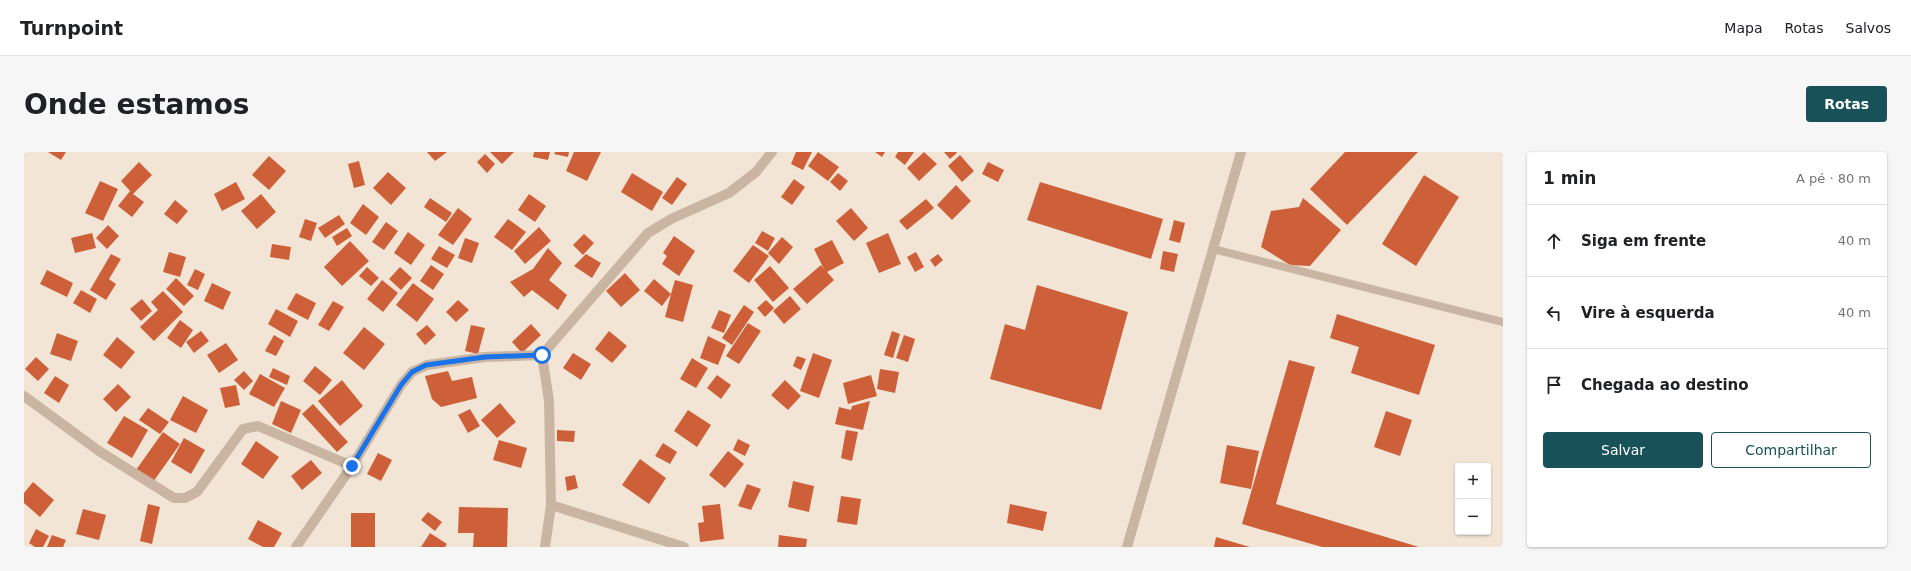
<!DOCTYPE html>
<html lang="pt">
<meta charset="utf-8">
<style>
:root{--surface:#fff;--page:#f6f6f6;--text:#202124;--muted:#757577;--line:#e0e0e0;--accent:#185258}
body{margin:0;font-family:"DejaVu Sans",sans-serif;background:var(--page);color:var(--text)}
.controls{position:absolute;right:12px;bottom:12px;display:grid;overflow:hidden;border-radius:4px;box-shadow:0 1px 3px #0004}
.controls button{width:36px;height:36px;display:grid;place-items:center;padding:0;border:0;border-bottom:1px solid var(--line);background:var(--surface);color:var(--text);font:20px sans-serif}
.stop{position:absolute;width:12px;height:12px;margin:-9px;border:3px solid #1a73e8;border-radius:50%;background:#fff}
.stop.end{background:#1a73e8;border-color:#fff;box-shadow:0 1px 4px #0008}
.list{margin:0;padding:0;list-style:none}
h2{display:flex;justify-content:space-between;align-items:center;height:52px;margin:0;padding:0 16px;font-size:17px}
h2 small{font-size:13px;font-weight:400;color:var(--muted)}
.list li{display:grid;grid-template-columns:26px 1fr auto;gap:12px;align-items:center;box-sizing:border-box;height:72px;padding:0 16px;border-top:1px solid var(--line)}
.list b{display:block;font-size:15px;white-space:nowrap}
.list em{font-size:13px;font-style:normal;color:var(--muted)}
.actions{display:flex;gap:8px;padding:12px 16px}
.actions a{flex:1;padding:9px 0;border:1px solid var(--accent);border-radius:4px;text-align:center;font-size:14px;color:var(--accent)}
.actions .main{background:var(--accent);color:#fff}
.icon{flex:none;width:22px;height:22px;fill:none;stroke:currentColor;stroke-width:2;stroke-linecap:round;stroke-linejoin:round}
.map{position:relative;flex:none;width:1479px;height:395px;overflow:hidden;border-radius:4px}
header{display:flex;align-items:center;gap:24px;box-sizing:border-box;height:56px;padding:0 20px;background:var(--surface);border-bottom:1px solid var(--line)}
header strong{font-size:19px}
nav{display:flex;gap:22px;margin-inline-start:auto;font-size:14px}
.intro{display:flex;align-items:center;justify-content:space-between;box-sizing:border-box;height:96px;padding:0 24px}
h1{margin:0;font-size:28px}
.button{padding:10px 18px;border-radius:4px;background:var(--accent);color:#fff;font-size:14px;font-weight:700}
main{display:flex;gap:24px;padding:0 24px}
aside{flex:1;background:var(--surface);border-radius:4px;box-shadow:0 1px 3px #0004}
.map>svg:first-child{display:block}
</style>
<header>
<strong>Turnpoint</strong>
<nav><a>Mapa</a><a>Rotas</a><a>Salvos</a></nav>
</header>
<div class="intro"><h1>Onde estamos</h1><a class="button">Rotas</a></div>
<main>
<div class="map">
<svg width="1479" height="395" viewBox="0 0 1479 395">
<rect width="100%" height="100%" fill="#f2e5d6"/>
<g fill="#cd6039">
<polygon points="24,0 42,0 37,8"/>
<polygon points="403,0 423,0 411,9"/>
<polygon points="466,0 490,0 478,12"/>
<polygon points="510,0 526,0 524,8 509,5"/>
<polygon points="531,0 545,0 544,5 530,2"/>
<polygon points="550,0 577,0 563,29 542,19"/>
<polygon points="772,0 788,0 779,18 767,12"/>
<polygon points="794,0 815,15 804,29 784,14"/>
<polygon points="851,0 861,0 858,5"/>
<polygon points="874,0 890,0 881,13 871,5"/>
<polygon points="900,0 913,12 895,29 883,16"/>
<polygon points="920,0 932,0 933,1 926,7"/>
<polygon points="1321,0 1394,0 1323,73 1286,37"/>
<polygon points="461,2 471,12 463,21 453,10"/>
<polygon points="936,3 950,19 938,30 924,14"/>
<polygon points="245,4 262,19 245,38 228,23"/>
<polygon points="335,9 341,33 330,36 324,12"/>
<polygon points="115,10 128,23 109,42 120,50 108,65 94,54 106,39 97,29"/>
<polygon points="964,10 980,18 974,30 958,22"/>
<polygon points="364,20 382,36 367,53 349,36"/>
<polygon points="608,21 639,40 628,59 597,40"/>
<polygon points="814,21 824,29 816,39 806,30"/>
<polygon points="1400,23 1435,45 1392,114 1358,92"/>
<polygon points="653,25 663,32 648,53 638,46"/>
<polygon points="770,27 781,35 768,53 757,45"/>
<polygon points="76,29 94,37 79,69 61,61"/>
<polygon points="212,30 221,47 198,59 190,42"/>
<polygon points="1016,30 1139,67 1127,107 1003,68"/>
<polygon points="932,33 947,49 928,68 913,53"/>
<polygon points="237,42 252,60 233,77 217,59"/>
<polygon points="505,42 522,54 511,70 494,58"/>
<polygon points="406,46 428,61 422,70 400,55"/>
<polygon points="1279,46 1317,78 1286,114 1266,113 1237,95 1247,59 1275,55"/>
<polygon points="902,47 910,56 883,78 875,69"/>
<polygon points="151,48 164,59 153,72 140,62"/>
<polygon points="339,52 355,65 342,83 326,71"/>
<polygon points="434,56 448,67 429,93 414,83"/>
<polygon points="827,56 844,76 830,89 812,69"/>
<polygon points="315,63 321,72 301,86 294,76"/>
<polygon points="281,67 293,71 287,89 275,85"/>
<polygon points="484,67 502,80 488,98 470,85"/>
<polygon points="1150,68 1161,71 1156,91 1145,88"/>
<polygon points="362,70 374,79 360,98 348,90"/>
<polygon points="84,73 95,84 83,97 72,86"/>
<polygon points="515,75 527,89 501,112 490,99"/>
<polygon points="323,76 328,84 313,94 308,85"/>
<polygon points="738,79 751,86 744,99 731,91"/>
<polygon points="384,80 401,93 387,113 370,101"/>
<polygon points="68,81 72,96 51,101 47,86"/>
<polygon points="864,81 877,112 855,121 842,91"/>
<polygon points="560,82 570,91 559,103 549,93"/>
<polygon points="650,84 671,99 655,124 638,112 643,104 639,101"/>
<polygon points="758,85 769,95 755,112 744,101"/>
<polygon points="441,86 455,91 448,111 434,106"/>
<polygon points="808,88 820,111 803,120 810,128 783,152 769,137 797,113 800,117 790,97"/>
<polygon points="326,89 345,109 318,134 300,115"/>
<polygon points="248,92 267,95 265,108 246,105"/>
<polygon points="729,93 745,104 725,131 709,119"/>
<polygon points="415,94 431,103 423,116 407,107"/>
<polygon points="524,96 538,111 525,128 543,143 534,158 508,138 500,145 486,130 509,117"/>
<polygon points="1139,99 1154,102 1150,120 1136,117"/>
<polygon points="145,100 162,105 156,125 139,120"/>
<polygon points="892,100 900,115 891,120 883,105"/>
<polygon points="87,102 97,107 85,127 92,132 82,148 66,138"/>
<polygon points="562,102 577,111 568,126 550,114"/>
<polygon points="914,102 919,108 911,115 906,108"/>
<polygon points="407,113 420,122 409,138 396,129"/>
<polygon points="746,114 765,136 749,150 730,128"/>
<polygon points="343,115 355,126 347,134 335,124"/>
<polygon points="376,115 388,126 377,138 365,127"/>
<polygon points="171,117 181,122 174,138 163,133"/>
<polygon points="23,118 49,131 43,145 16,132"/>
<polygon points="601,121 616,138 597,155 582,139"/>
<polygon points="152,126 170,144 160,154 142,137"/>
<polygon points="630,127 647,142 651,128 669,133 659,170 641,165 647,142 638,154 620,139"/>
<polygon points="358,128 374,141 359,160 343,147"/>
<polygon points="188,131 207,140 199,158 180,149"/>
<polygon points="389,131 410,147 393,170 372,153"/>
<polygon points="1013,133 1104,160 1077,258 966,227 981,172 1001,178"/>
<polygon points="57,138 73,147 66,161 49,151"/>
<polygon points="139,139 159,160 130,189 116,175 134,158 127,150"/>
<polygon points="272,141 292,151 284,168 263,157"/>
<polygon points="766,144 777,157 760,172 749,159"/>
<polygon points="118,147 128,159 117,169 106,157"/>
<polygon points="434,148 445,158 432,170 422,160"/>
<polygon points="742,148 750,156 741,165 733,156"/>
<polygon points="309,149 320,155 305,179 294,173"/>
<polygon points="720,153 730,160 708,193 698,186"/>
<polygon points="252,157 274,169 266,185 244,172"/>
<polygon points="695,158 707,163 700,181 687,176"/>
<polygon points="1313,162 1411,193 1395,243 1327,221 1335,195 1306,186"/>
<polygon points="156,168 169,178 157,196 143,186"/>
<polygon points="724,171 737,179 715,212 702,204"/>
<polygon points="507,172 517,183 498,201 488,190"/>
<polygon points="403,173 412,183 401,193 392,182"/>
<polygon points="447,173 461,176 454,202 441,199"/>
<polygon points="340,175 361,192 340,218 319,201"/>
<polygon points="177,179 185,189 170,201 162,190"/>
<polygon points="585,179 603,194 588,211 571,197"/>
<polygon points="868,179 876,182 869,206 860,203"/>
<polygon points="33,181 54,189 47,209 26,202"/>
<polygon points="250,183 260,189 252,204 241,199"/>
<polygon points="880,183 891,187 884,210 872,206"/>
<polygon points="684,184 702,193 694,213 676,206"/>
<polygon points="93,185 111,200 97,217 79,203"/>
<polygon points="202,191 214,208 195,221 183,203"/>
<polygon points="549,201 567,212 557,228 539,216"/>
<polygon points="789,201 808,208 795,246 776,239"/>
<polygon points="773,204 782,207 777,218 769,214"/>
<polygon points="12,205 25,217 14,229 1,217"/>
<polygon points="668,206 684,216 672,236 656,227"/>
<polygon points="1265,208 1291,215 1252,352 1395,395 1298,395 1218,372"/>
<polygon points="291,214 308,228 296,243 279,229"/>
<polygon points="249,216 266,224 263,233 245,225"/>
<polygon points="856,217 875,220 871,241 853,237"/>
<polygon points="220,219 229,229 220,238 210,228"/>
<polygon points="424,219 428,229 448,225 453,246 417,255 408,247 401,224"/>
<polygon points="236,222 261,236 250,255 225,242"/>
<polygon points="693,223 707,233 697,247 683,236"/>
<polygon points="847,223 853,244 824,252 819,231"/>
<polygon points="31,224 45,233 35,251 20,241"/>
<polygon points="318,228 339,254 316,274 294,249"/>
<polygon points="761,228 777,244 764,258 747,243"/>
<polygon points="94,232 107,245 92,260 79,247"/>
<polygon points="212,233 216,253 201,256 196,236"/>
<polygon points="159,244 184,258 172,281 146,268"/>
<polygon points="257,249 277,258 267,281 248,272"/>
<polygon points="846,249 839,278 811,272 815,255 827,258 828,254"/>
<polygon points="476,251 492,270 473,286 457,268"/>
<polygon points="289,252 324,290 313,300 278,262"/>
<polygon points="124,256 145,270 136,282 115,268"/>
<polygon points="446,257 456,274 444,281 434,263"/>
<polygon points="664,258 687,273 673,295 650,279"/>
<polygon points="1362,259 1388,268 1376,304 1350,295"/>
<polygon points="100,264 124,278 108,306 83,291"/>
<polygon points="533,278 551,279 550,290 533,289"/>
<polygon points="822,278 834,280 828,309 817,306"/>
<polygon points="139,280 156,292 129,330 112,318"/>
<polygon points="160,286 181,298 167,322 147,310"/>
<polygon points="714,287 726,293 721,304 709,298"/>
<polygon points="475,288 503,296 497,316 469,308"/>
<polygon points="232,289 255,305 239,327 217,312"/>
<polygon points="639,291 653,300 646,312 631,304"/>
<polygon points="1203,293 1235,299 1227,337 1196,331"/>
<polygon points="704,299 720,312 701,336 685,323"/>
<polygon points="354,301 368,308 357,329 343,322"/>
<polygon points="616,307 642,326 625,352 598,333"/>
<polygon points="287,308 298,321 278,338 267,324"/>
<polygon points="551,323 554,336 543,339 541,325"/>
<polygon points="769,329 790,334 785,360 764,355"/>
<polygon points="9,330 30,348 16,365 0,351 0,341"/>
<polygon points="723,332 737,337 727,358 714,354"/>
<polygon points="817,344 837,347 833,373 813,370"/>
<polygon points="124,352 136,355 128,392 116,389"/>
<polygon points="696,352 700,387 676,390 674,371 680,370 678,354"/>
<polygon points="986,352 1023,360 1019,379 983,371"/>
<polygon points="435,355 484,356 483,395 449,395 450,381 434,381"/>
<polygon points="59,357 82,363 75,388 52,382"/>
<polygon points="404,360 418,370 411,379 397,368"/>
<rect x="327" y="361" width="24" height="34"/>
<polygon points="234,368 258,381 250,395 239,395 224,387"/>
<polygon points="12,377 25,384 19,395 11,395 5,391"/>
<polygon points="406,381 423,392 421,395 397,395"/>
<polygon points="28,383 42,388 39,395 23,395"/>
<polygon points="755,383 783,387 782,395 754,395"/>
<polygon points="1192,385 1226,395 1190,395"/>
</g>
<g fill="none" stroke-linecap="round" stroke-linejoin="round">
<polyline stroke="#cab5a2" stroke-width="8" points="1189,97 1479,170"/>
<g stroke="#cab5a2" stroke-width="10">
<polyline points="518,203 525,249 527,353 521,395"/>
<polyline points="0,244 75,299 150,346 161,346 173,340 219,277 234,274 328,314"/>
<polyline points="527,353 660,395"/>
<polyline points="272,395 328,314 377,233 388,220 403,213 461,205 518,203 624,81 647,67 705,41 732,20 748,0"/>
</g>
<polyline stroke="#cab5a2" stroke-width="10" points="1103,395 1217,0"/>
</g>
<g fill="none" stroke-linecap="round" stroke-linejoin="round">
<polyline stroke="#1a73e8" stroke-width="5" points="328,314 377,233 388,220 402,213 461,205 518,203"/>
</g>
</svg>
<div class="controls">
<button>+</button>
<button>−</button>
</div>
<div class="stop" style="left:518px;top:203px"></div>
<div class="stop end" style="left:328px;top:314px"></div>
</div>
<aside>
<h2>1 min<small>A pé · 80 m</small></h2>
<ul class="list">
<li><svg class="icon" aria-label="ahead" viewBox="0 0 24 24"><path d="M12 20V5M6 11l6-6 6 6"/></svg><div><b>Siga em frente</b></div><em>40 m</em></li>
<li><svg class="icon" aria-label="left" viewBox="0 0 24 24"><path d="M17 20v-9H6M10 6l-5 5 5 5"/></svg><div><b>Vire à esquerda</b></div><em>40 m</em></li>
<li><svg class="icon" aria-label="arrive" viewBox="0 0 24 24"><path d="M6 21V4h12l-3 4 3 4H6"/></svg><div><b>Chegada ao destino</b></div></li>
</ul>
<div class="actions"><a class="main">Salvar</a><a>Compartilhar</a></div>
</aside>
</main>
